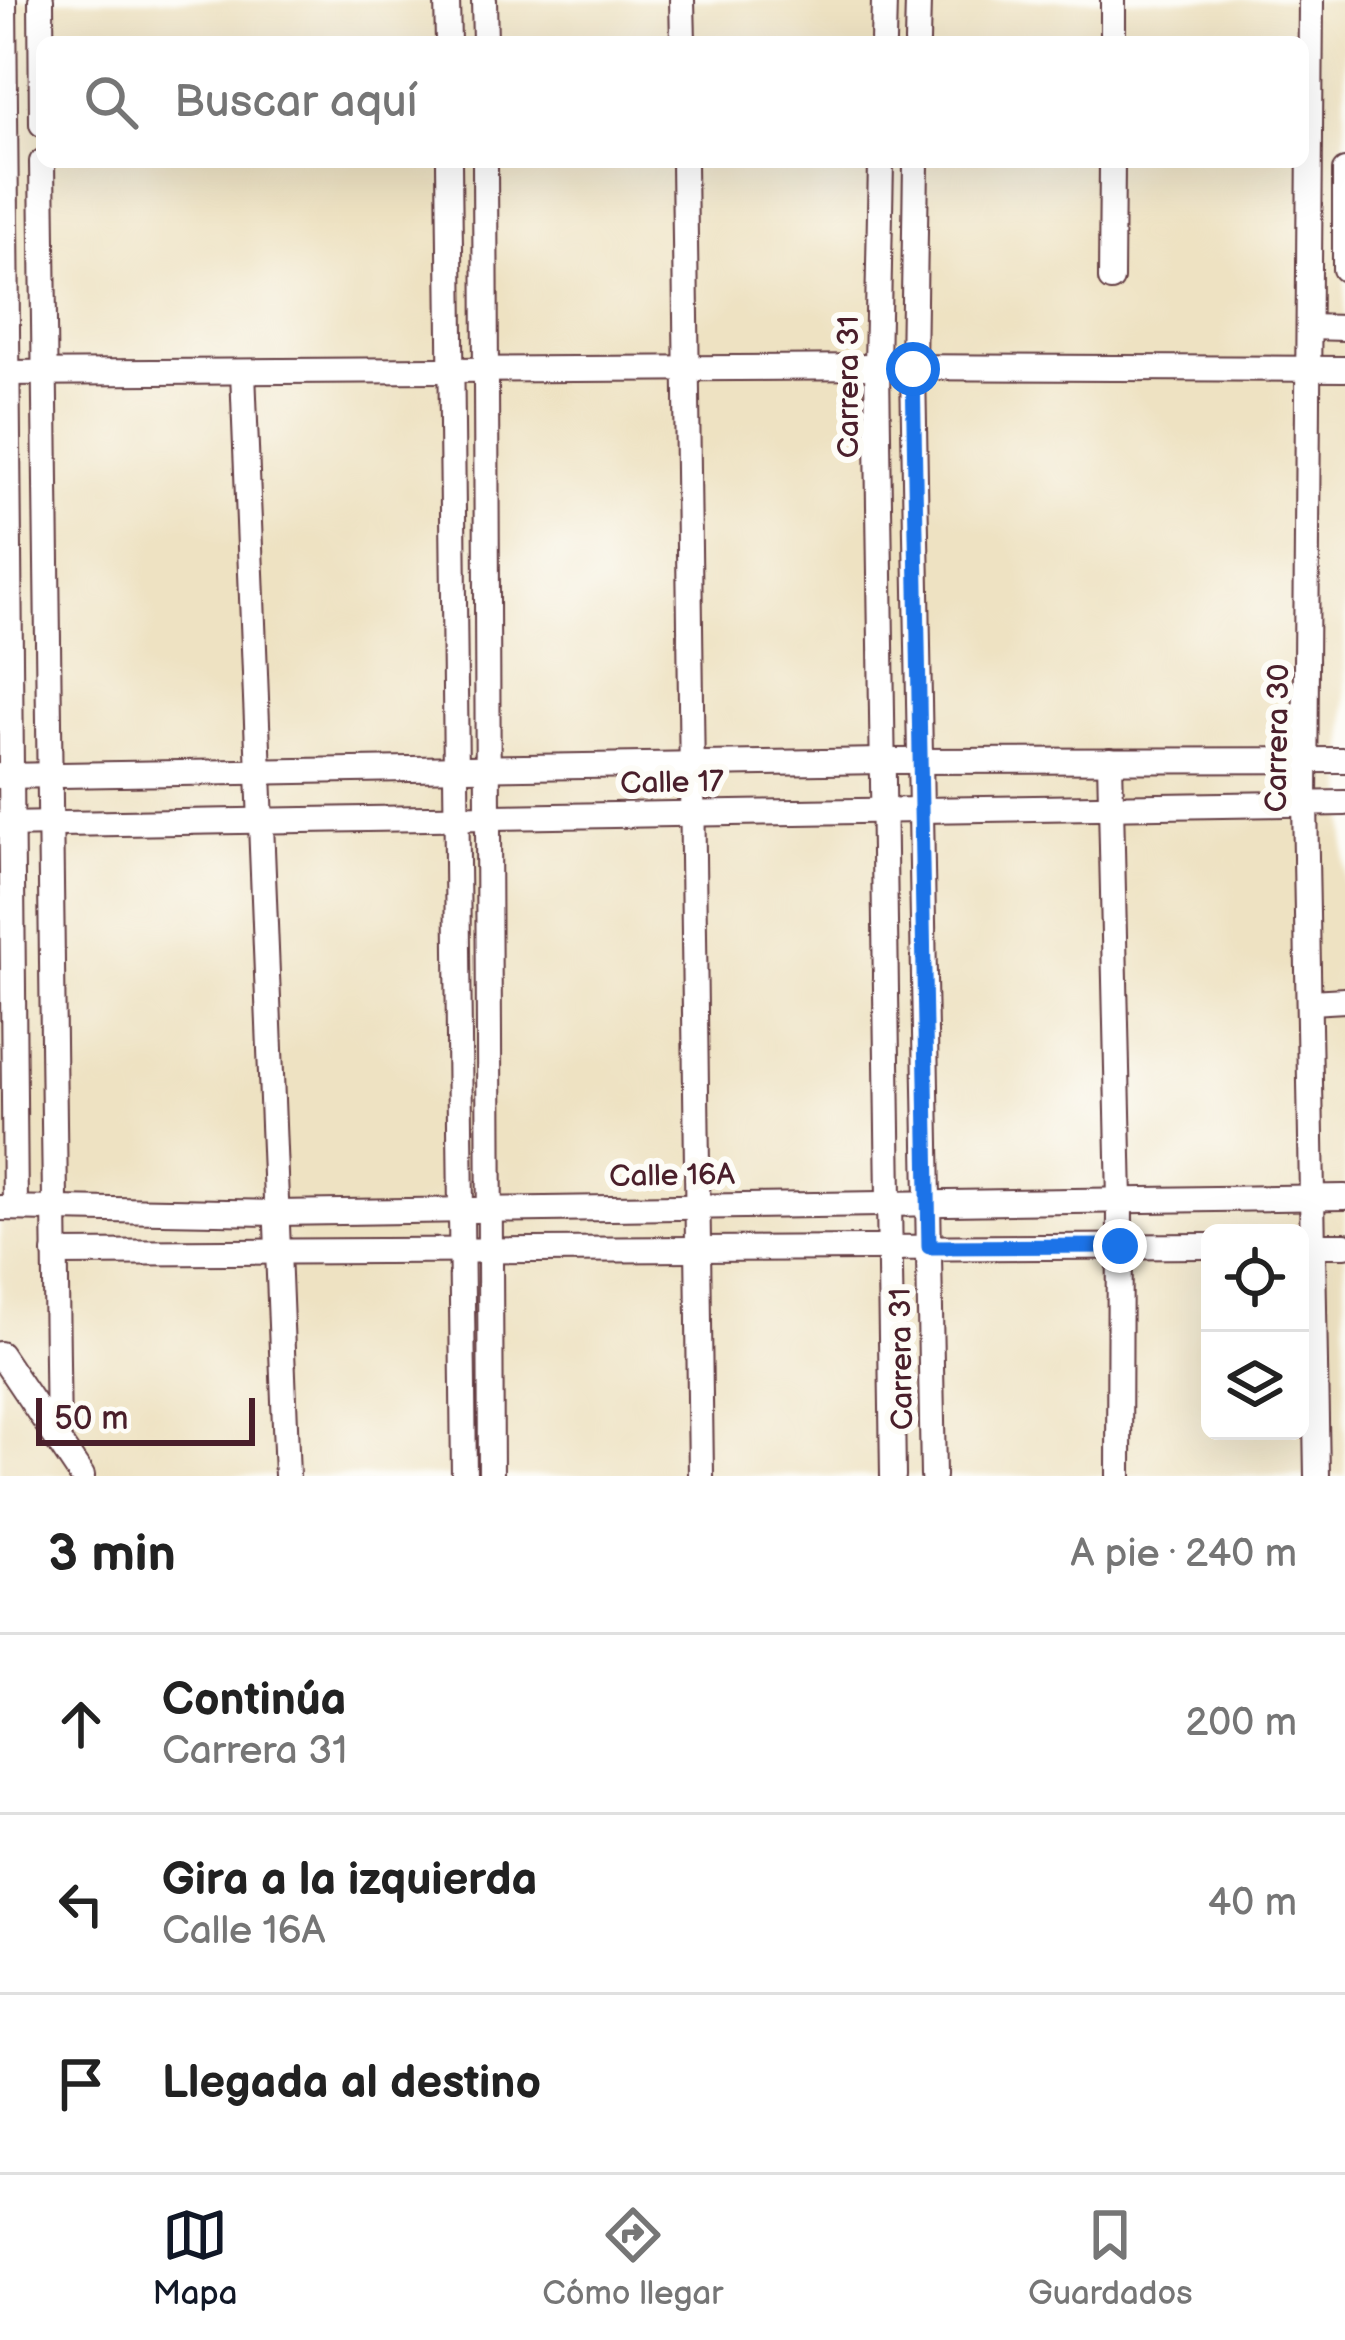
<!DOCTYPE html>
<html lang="es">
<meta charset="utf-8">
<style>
:root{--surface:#fff;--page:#f2f2f2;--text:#222;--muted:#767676;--line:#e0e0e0;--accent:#111827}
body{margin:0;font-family:"Balsamiq Sans",sans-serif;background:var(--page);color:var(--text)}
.controls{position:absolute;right:36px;bottom:36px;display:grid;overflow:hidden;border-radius:18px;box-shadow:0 12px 48px #0002}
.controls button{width:108px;height:108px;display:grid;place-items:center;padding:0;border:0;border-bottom:3px solid var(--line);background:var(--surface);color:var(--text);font:60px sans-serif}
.scale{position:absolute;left:36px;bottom:30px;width:219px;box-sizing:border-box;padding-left:12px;border:6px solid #4a1f2b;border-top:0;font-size:33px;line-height:42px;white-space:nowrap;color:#4a1f2b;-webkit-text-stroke:9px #fdfcf7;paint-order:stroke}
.stop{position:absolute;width:36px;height:36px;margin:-27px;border:9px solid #1a73e8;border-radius:50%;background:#fff}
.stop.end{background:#1a73e8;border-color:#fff;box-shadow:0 3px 12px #0008}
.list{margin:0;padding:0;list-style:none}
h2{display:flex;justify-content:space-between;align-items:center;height:156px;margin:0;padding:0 48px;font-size:51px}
h2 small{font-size:39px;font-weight:400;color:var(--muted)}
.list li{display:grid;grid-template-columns:78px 1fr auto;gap:36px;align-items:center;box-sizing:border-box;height:180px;padding:0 48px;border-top:3px solid var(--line)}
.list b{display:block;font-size:45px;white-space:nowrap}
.list p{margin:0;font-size:39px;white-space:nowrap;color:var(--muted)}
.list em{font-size:39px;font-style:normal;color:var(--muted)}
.icon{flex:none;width:66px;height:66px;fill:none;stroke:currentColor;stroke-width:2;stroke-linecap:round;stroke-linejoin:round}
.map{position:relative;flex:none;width:1345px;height:1476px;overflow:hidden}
.search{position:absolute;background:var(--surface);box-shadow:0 12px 48px #0002;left:36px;right:36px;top:36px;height:132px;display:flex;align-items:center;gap:30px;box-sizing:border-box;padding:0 42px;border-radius:18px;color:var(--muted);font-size:45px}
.sheet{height:696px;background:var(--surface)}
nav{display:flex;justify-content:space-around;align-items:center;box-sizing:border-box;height:168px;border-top:3px solid var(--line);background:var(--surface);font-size:33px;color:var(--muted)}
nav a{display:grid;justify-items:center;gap:6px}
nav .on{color:var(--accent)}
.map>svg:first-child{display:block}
</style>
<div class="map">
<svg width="1345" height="1476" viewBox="0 0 1345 1476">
<rect width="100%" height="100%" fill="#fdfcf7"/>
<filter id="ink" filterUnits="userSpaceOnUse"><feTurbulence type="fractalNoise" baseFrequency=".00833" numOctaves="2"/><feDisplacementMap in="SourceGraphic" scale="24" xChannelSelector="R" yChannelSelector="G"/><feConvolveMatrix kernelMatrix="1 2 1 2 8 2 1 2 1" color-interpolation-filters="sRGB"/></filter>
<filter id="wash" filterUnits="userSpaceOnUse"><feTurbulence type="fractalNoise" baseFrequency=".004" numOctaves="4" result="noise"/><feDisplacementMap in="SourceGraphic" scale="48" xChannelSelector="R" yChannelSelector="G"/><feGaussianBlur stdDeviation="2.7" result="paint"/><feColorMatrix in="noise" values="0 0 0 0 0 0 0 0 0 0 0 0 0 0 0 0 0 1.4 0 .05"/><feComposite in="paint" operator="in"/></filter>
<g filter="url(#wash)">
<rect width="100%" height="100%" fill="#eee2c2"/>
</g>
<g filter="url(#ink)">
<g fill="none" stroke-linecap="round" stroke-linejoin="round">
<g stroke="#633c42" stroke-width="28">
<g id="minor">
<polyline points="4,0 15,1208"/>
<polyline points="41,0 42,124"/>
<polyline points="447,0 448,42"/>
<polyline points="484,0 485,42"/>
<polyline points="682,0 683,42"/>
<polyline points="1311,0 1305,801 1317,1476"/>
<polyline points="883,42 884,0"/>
<polyline points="917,42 918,0"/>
<polyline points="1113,42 1113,0"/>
<polyline points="42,162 58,1442"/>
<polyline points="449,162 464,1476"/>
<polyline points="485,162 491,1476"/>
<polyline points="684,162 701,1476"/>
<polyline points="881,162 877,367 893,1476"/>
<polyline points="916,162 913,369 933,1476"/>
<polyline points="1345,171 1345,269"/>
<polyline points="1111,279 1112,162"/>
<polyline points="1309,327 1345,328"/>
<polyline points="243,372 287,1476"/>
<polyline points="0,373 877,367 1345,369"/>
<polyline points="1110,760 1120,1200 1119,1476"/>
<polyline points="0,776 883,761 1345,760"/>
<polyline points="0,825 1345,803"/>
<polyline points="1310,1002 1345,1000"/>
<polyline points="0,1208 276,1213 1345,1197"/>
<polyline points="1300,1245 1345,1245"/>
<polyline points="55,1253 1210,1246"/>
<polyline points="0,1354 82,1476"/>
</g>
</g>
<use href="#minor" stroke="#fff" stroke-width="24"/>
</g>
</g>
<g fill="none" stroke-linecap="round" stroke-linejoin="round" filter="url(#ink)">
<polyline stroke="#1a73e8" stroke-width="15" points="913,369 929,1247 1120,1246"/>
</g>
<g text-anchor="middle" stroke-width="12" stroke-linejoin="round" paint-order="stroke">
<g font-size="30" fill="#4a1f2b" stroke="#fdfcf7">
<text transform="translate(848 387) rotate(-90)" y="10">Carrera 31</text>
<text transform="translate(1277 738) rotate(-89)" y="10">Carrera 30</text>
<text transform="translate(672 782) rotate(-1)" y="10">Calle 17</text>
<text transform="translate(672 1175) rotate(-1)" y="10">Calle 16A</text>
<text transform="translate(901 1359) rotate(-91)" y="10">Carrera 31</text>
</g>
</g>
</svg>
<div class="controls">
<button><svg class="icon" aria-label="locate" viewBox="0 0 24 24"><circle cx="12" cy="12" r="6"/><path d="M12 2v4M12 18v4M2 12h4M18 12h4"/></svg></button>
<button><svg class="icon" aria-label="layers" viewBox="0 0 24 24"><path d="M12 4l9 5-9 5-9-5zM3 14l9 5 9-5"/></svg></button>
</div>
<div class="scale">50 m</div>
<div class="stop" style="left:913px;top:369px"></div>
<div class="stop end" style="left:1120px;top:1246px"></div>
<div class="search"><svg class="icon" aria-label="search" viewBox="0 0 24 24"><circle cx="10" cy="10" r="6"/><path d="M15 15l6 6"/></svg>Buscar aquí</div>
</div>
<section class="sheet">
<h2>3 min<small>A pie · 240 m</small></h2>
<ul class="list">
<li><svg class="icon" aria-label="ahead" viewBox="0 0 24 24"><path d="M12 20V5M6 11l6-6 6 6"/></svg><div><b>Continúa</b><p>Carrera 31</p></div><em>200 m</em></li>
<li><svg class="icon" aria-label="left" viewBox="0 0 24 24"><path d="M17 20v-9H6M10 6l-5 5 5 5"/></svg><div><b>Gira a la izquierda</b><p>Calle 16A</p></div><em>40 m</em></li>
<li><svg class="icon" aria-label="arrive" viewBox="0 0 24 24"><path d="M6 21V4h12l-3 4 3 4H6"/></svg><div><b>Llegada al destino</b></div></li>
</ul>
</section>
<nav>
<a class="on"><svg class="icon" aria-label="map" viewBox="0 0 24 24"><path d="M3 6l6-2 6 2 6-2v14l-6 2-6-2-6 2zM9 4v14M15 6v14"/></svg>Mapa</a>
<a><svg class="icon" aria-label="directions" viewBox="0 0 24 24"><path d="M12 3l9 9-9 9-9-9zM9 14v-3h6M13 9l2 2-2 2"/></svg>Cómo llegar</a>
<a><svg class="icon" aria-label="saved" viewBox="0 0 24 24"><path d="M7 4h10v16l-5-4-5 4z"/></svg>Guardados</a>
</nav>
